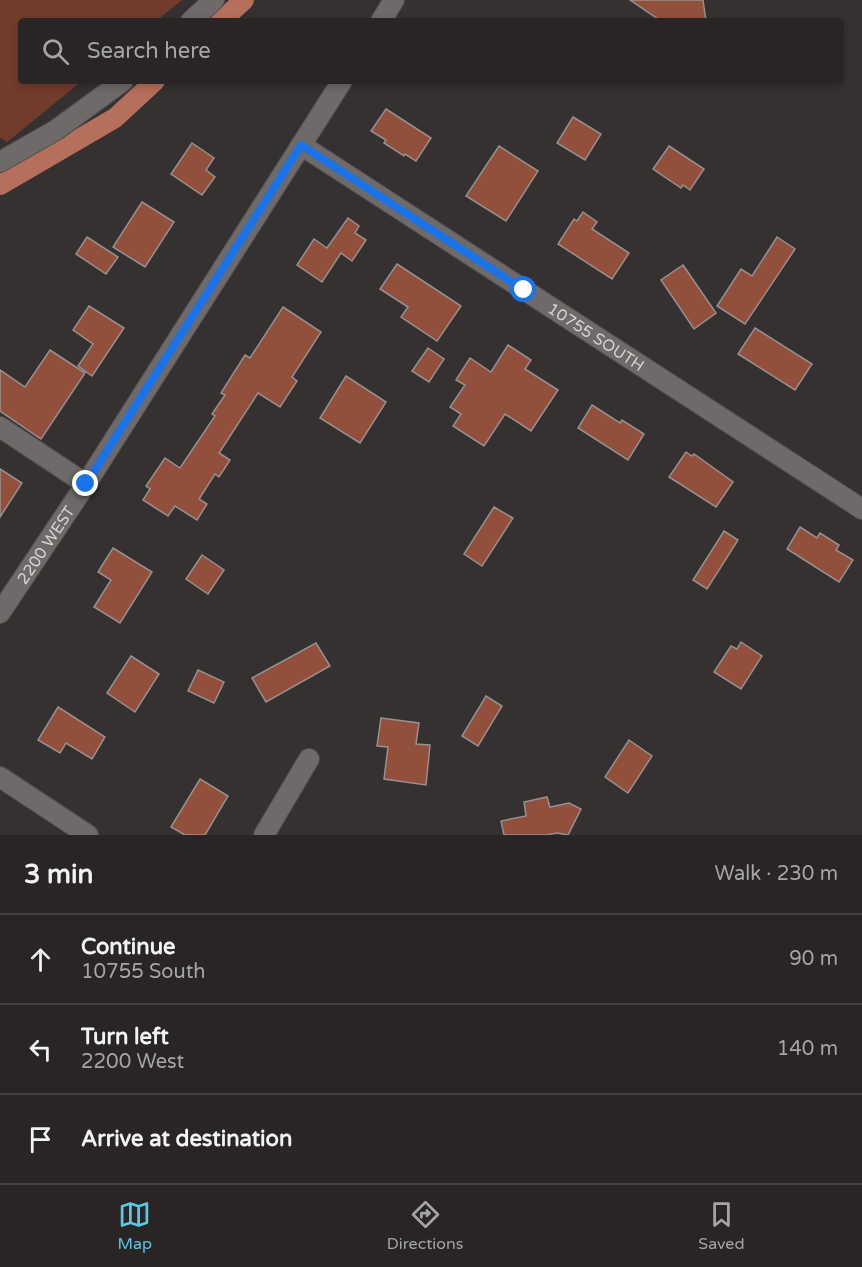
<!DOCTYPE html>
<meta charset="utf-8">
<style>
:root{--surface:#282524;--page:#343131;--text:#f1f3f6;--muted:#a5a5a6;--line:#444241;--accent:#59c8e4}
body{margin:0;font-family:"Varela Round",sans-serif;background:var(--page);color:var(--text)}
.stop{position:absolute;width:18px;height:18px;margin:-14px;border:4px solid #1a73e8;border-radius:50%;background:#fff}
.stop.end{background:#1a73e8;border-color:#fff;box-shadow:0 2px 6px #0008}
.list{margin:0;padding:0;list-style:none}
h2{display:flex;justify-content:space-between;align-items:center;height:78px;margin:0;padding:0 24px;font-size:26px}
h2 small{font-size:20px;font-weight:400;color:var(--muted)}
.list li{display:grid;grid-template-columns:39px 1fr auto;gap:18px;align-items:center;box-sizing:border-box;height:90px;padding:0 24px;border-top:2px solid var(--line)}
.list b{display:block;font-size:22px;white-space:nowrap}
.list p{margin:0;font-size:20px;white-space:nowrap;color:var(--muted)}
.list em{font-size:20px;font-style:normal;color:var(--muted)}
.icon{flex:none;width:33px;height:33px;fill:none;stroke:currentColor;stroke-width:2;stroke-linecap:round;stroke-linejoin:round}
.map{position:relative;flex:none;width:862px;height:835px;overflow:hidden}
.search{position:absolute;background:var(--surface);box-shadow:0 3px 9px #0003;left:18px;right:18px;top:18px;height:66px;display:flex;align-items:center;gap:15px;box-sizing:border-box;padding:0 21px;border-radius:6px;color:var(--muted);font-size:22px}
.sheet{height:348px;background:var(--surface)}
nav{display:flex;justify-content:space-around;align-items:center;box-sizing:border-box;height:84px;border-top:2px solid var(--line);background:var(--surface);font-size:16px;color:var(--muted)}
nav a{display:grid;justify-items:center;gap:3px}
nav .on{color:var(--accent)}
.map>svg:first-child{display:block}
</style>
<div class="map">
<svg width="862" height="835" viewBox="0 0 862 835">
<rect width="100%" height="100%" fill="#353130"/>
<polygon fill="#723c2d" points="0,0 182,0 156,21 21,21 21,81 82,81 7,142 0,138"/>
<g fill="none" stroke-linecap="round" stroke-linejoin="round">
<g stroke="#b66f5b" stroke-width="20">
<polyline points="221,21 244,0"/>
<polyline points="0,185 115,118 155,81"/>
</g>
</g>
<g fill="#924f3c" stroke="#969190" stroke-width="1.5">
<polygon points="630,0 703,0 706,21 661,21"/>
<polygon points="386,109 431,138 416,161 405,154 404,156 384,143 386,140 371,131"/>
<polygon points="573,117 601,134 585,160 557,143"/>
<polygon points="192,143 214,158 206,170 215,177 202,195 171,174"/>
<polygon points="499,146 538,171 506,221 466,196"/>
<polygon points="669,146 704,169 690,190 683,185 681,188 653,169"/>
<polygon points="142,202 174,222 145,267 113,247"/>
<polygon points="583,212 597,222 592,229 629,253 612,279 558,244 574,219 577,221"/>
<polygon points="348,218 359,226 355,233 366,240 352,261 341,253 322,282 297,265 314,239 327,248"/>
<polygon points="87,237 118,257 106,274 76,254"/>
<polygon points="777,237 795,249 745,324 717,306 741,269 752,276"/>
<polygon points="397,264 461,306 437,341 401,317 408,307 380,289"/>
<polygon points="683,265 716,313 694,329 661,280"/>
<polygon points="89,306 124,328 92,376 78,366 93,344 73,330"/>
<polygon points="283,307 321,332 292,377 297,381 280,407 258,393 219,453 230,460 219,477 215,474 199,499 207,504 197,520 175,506 168,516 143,500 150,489 146,486 165,458 180,468 215,416 212,414 225,395 221,393 245,355 250,358"/>
<polygon points="755,328 812,364 795,390 738,354"/>
<polygon points="508,345 531,360 525,369 558,390 531,431 505,414 484,446 453,426 461,414 450,407 465,385 456,380 470,358 491,372"/>
<polygon points="428,348 444,359 429,382 412,371"/>
<polygon points="50,350 85,373 41,439 0,411 0,370 25,387"/>
<polygon points="346,376 386,402 360,443 320,418"/>
<polygon points="592,405 620,423 622,420 644,434 628,460 578,428"/>
<polygon points="686,452 692,456 694,454 733,482 716,507 669,477"/>
<polygon points="0,469 22,483 0,517"/>
<polygon points="494,507 513,518 482,566 464,554"/>
<polygon points="800,527 817,538 820,533 839,545 836,550 853,560 839,582 787,549"/>
<polygon points="724,531 738,540 707,589 693,580"/>
<polygon points="113,548 152,572 120,623 94,607 111,580 98,572"/>
<polygon points="202,555 224,570 208,594 186,579"/>
<polygon points="741,642 762,656 741,689 714,672 731,646 737,649"/>
<polygon points="316,643 330,666 266,702 252,678"/>
<polygon points="131,656 159,674 135,712 107,693"/>
<polygon points="198,670 224,682 214,703 188,691"/>
<polygon points="486,696 502,706 478,746 462,736"/>
<polygon points="58,707 105,737 92,759 66,743 60,753 38,740"/>
<polygon points="381,718 419,723 416,744 430,745 426,785 384,779 388,747 377,746"/>
<polygon points="629,740 652,756 628,793 605,777"/>
<polygon points="200,779 228,796 205,835 185,835 171,827"/>
<polygon points="547,797 550,807 569,803 581,809 568,835 557,833 546,835 504,835 501,821 526,816 524,802"/>
</g>
<g fill="none" stroke-linecap="round" stroke-linejoin="round">
<g stroke="#504d4c" stroke-width="22">
<g id="minor">
<polyline points="191,21 214,0"/>
<polyline points="381,21 394,0"/>
<path id="s1" d="M301,145L862,509"/>
<polyline points="0,162 56,130 123,81"/>
<polyline points="0,427 86,484"/>
<path id="s2" d="M0,613L86,484L342,81"/>
<polyline points="0,777 88,835"/>
<polyline points="264,835 309,759"/>
</g>
</g>
<use href="#minor" stroke="#6e6a69" stroke-width="20"/>
</g>
<g fill="none" stroke-linecap="round" stroke-linejoin="round">
<polyline stroke="#1a73e8" stroke-width="8" points="86,484 301,145 524,290"/>
</g>
<g text-anchor="middle" stroke-width="4.5" stroke-linejoin="round" paint-order="stroke">
<g font-size="16" fill="#d6d4d3" stroke="#353130">
<text dy="6" stroke="none"><textPath href="#s1" startOffset="352">10755 SOUTH</textPath></text>
<text dy="6" stroke="none"><textPath href="#s2" startOffset="82">2200 WEST</textPath></text>
</g>
</g>
</svg>
<div class="stop" style="left:524px;top:290px"></div>
<div class="stop end" style="left:86px;top:484px"></div>
<div class="search"><svg class="icon" aria-label="search" viewBox="0 0 24 24"><circle cx="10" cy="10" r="6"/><path d="M15 15l6 6"/></svg>Search here</div>
</div>
<section class="sheet">
<h2>3 min<small>Walk · 230 m</small></h2>
<ul class="list">
<li><svg class="icon" aria-label="ahead" viewBox="0 0 24 24"><path d="M12 20V5M6 11l6-6 6 6"/></svg><div><b>Continue</b><p>10755 South</p></div><em>90 m</em></li>
<li><svg class="icon" aria-label="left" viewBox="0 0 24 24"><path d="M17 20v-9H6M10 6l-5 5 5 5"/></svg><div><b>Turn left</b><p>2200 West</p></div><em>140 m</em></li>
<li><svg class="icon" aria-label="arrive" viewBox="0 0 24 24"><path d="M6 21V4h12l-3 4 3 4H6"/></svg><div><b>Arrive at destination</b></div></li>
</ul>
</section>
<nav>
<a class="on"><svg class="icon" aria-label="map" viewBox="0 0 24 24"><path d="M3 6l6-2 6 2 6-2v14l-6 2-6-2-6 2zM9 4v14M15 6v14"/></svg>Map</a>
<a><svg class="icon" aria-label="directions" viewBox="0 0 24 24"><path d="M12 3l9 9-9 9-9-9zM9 14v-3h6M13 9l2 2-2 2"/></svg>Directions</a>
<a><svg class="icon" aria-label="saved" viewBox="0 0 24 24"><path d="M7 4h10v16l-5-4-5 4z"/></svg>Saved</a>
</nav>
